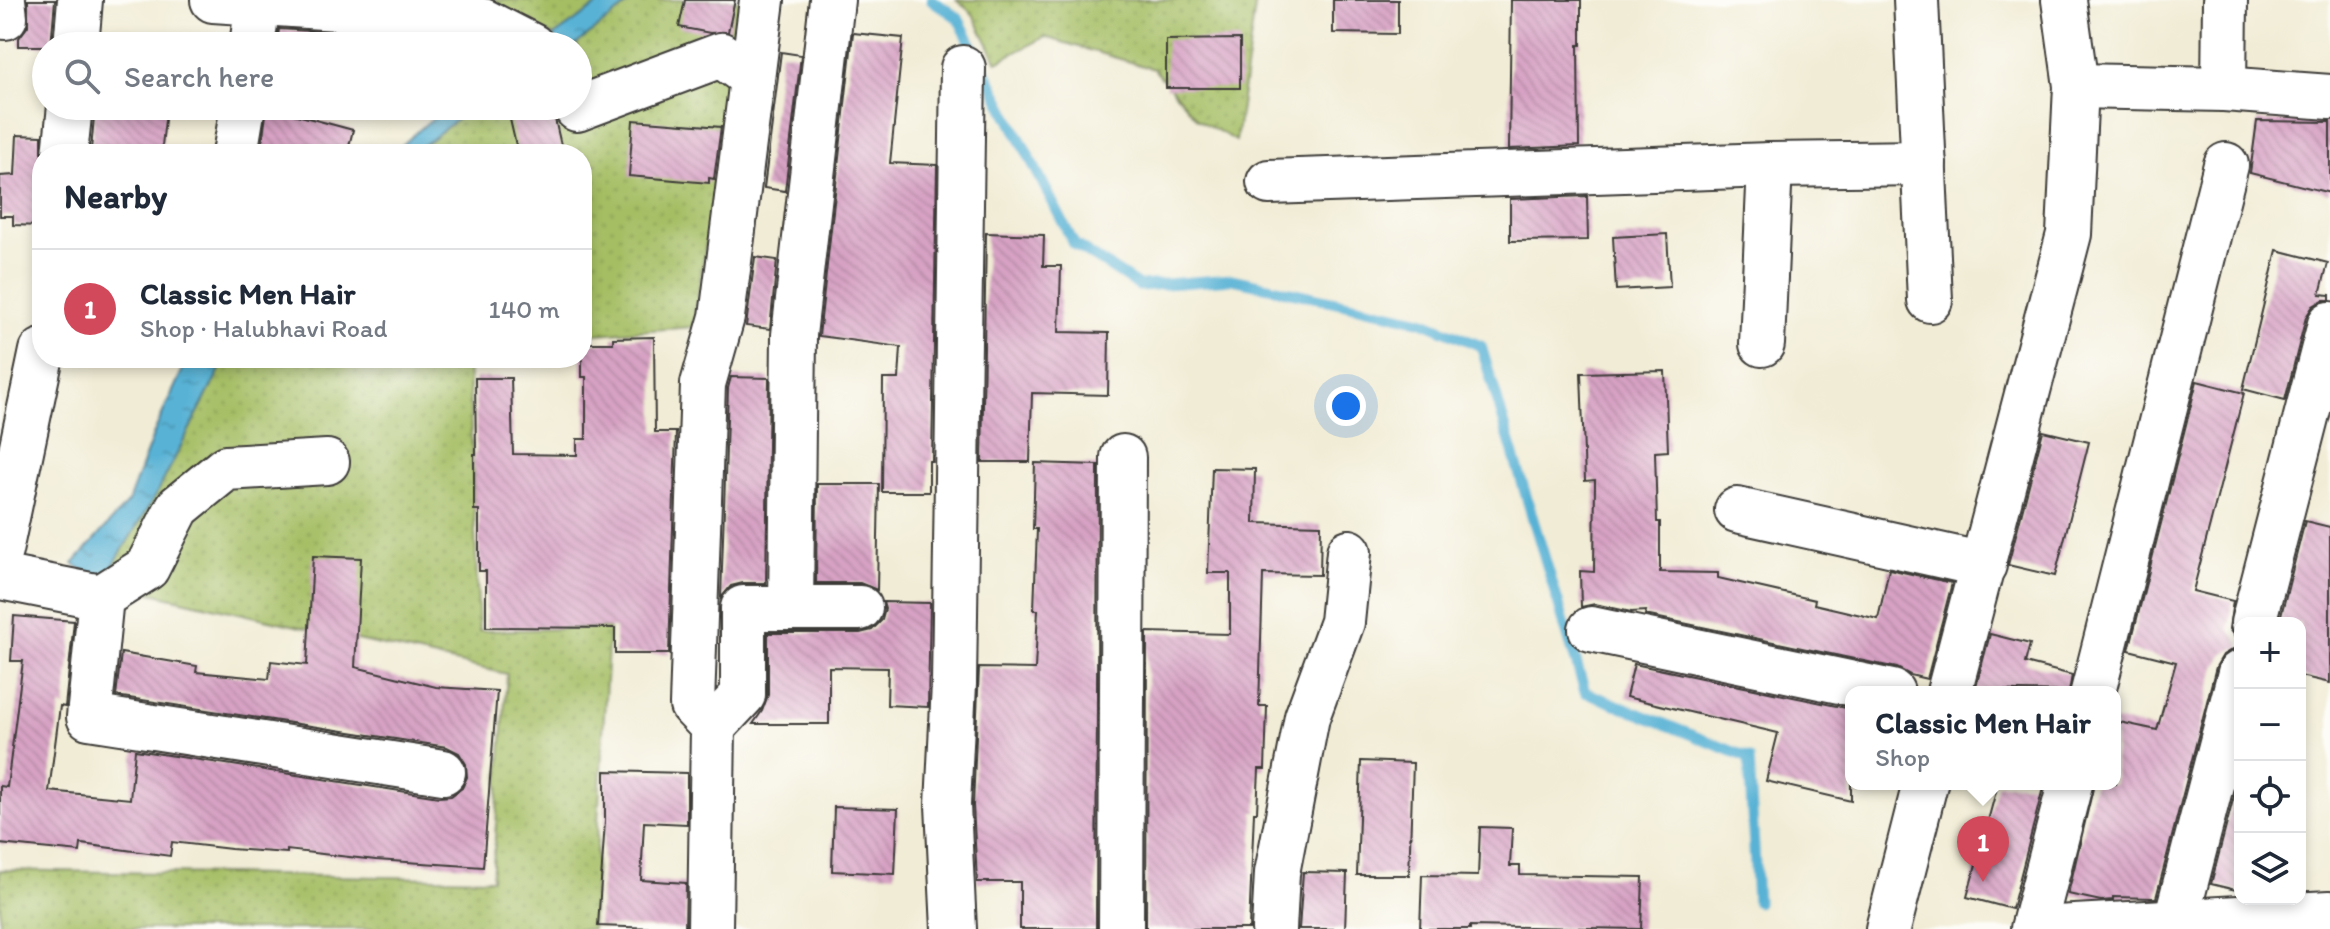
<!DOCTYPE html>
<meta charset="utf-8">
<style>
:root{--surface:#fff;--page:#f2f2f3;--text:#1f2937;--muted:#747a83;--line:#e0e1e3;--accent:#d1495b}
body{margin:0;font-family:Itim,sans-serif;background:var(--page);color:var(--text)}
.controls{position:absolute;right:24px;bottom:24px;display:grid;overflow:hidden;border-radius:16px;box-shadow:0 4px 12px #0003}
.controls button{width:72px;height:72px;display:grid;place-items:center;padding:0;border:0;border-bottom:2px solid var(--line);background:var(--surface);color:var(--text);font:40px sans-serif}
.you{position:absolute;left:1346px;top:406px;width:28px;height:28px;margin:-20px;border:6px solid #fff;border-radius:50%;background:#1a73e8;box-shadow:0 0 0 12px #1a73e833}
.badge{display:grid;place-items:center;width:52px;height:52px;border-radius:50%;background:var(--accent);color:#fff;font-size:26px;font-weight:700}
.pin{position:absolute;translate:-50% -66px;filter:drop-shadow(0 2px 4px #0008)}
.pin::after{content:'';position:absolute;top:42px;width:28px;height:24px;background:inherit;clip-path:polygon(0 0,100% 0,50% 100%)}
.popup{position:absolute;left:1845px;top:686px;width:276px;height:104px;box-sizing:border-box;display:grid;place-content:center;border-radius:16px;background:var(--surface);filter:drop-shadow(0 2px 6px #0005);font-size:26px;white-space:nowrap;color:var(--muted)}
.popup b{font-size:30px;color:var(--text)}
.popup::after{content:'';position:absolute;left:50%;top:100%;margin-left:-16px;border:16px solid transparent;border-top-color:var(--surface)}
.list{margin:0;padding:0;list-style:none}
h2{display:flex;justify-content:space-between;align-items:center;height:104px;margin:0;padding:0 32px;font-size:34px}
h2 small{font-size:26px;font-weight:400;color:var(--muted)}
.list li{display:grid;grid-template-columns:52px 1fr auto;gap:24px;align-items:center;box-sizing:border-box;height:120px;padding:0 32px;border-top:2px solid var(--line)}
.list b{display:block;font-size:30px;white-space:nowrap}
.list p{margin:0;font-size:26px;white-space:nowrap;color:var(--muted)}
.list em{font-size:26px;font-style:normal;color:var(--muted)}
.icon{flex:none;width:44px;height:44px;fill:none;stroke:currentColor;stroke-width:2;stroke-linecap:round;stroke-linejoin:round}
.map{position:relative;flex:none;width:2330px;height:929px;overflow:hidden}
.search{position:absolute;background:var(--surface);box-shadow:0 4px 12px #0003;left:32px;top:32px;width:560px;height:88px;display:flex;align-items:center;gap:20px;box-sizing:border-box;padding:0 28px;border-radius:44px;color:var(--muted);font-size:30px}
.panel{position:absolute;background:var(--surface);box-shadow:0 4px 12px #0003;left:32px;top:144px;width:560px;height:224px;border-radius:32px}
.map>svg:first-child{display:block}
</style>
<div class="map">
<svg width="2330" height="929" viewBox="0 0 2330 929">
<defs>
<pattern id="grass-dots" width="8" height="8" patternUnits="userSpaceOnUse" patternTransform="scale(2)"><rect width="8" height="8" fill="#a5be64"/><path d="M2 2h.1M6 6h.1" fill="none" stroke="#8da356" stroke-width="1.8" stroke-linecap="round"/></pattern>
<pattern id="water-ripples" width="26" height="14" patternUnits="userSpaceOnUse" patternTransform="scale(2)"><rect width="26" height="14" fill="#58b2d5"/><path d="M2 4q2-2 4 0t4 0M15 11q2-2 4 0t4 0" fill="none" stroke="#4c98b6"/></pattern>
<pattern id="building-back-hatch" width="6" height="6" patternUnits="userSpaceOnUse" patternTransform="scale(2)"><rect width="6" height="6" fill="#d7a2c4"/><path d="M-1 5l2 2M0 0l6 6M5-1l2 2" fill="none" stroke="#b88ba8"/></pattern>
</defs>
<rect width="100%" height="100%" fill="#fdfcf7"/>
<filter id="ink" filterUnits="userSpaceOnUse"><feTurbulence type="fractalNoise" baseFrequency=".0125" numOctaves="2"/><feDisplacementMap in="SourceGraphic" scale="16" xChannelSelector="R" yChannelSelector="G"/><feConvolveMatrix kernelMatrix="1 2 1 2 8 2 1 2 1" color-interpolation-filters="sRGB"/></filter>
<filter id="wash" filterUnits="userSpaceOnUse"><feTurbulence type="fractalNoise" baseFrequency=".006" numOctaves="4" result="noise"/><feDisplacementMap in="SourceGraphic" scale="32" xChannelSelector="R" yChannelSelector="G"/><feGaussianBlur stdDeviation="1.8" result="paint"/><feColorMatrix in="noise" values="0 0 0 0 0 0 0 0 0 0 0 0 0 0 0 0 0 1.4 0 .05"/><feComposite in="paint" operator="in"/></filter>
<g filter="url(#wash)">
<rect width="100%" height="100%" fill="#f1ecd5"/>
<g fill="url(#grass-dots)" stroke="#606d40" stroke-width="2">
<polygon points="389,0 605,0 554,36 496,9"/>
<polygon points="634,0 743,0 693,327 582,335 582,154 412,154 474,106 578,106 578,46 574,46"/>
<polygon points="957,0 1256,0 1236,141 1197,119 1154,69 1045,37 997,62 973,14"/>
<polygon points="226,358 468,358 479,631 609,628 592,929 0,929 0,870 492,879 507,674 103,582 158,491"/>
</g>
<g fill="url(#water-ripples)" stroke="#3a6778" stroke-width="2">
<polygon points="605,0 634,0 574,46 560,46 554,36"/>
<polygon points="446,106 474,106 412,154 392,154"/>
<polygon points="188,358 226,358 158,491 103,582 73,564 128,502 155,430"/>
</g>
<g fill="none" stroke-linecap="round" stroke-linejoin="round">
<polyline stroke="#58b2d5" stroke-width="11" points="932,0 958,18 1074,244 1139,286 1232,279 1422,321 1481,346 1585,692 1749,758 1757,902"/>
</g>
<g id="blocks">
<g fill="url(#building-back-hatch)">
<polygon points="28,0 55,0 51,46 19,46 19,38 28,26"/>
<polygon points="685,0 735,0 728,32 710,33 679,27"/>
<polygon points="1333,0 1398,0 1398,34 1333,33"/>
<polygon points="1511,0 1581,0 1581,45 1578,45 1579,146 1509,149"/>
<polygon points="279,29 403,37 402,46 277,46"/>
<polygon points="853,33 903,38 890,163 937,165 932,461 929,461 929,492 882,492 883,379 899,379 901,347 819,336"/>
<polygon points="1240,39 1240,88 1166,88 1166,40"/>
<polygon points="781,52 801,55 785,191 764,188"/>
<polygon points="95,106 166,111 161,154 127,154 91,150"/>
<polygon points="552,106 563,154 518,154 509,115"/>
<polygon points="267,107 353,130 347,154 270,154 261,151"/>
<polygon points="633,120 721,127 714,179 709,178 709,183 629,176"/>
<polygon points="2257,121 2330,122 2330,193 2250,173"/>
<polygon points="17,135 42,136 42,226 13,225 13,216 0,216 0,176 15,175"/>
<polygon points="1587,196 1588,240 1510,241 1510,199"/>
<polygon points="986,233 1044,235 1043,266 1061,266 1059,332 1109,333 1108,395 1032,393 1030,462 982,462"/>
<polygon points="1667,234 1670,287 1616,290 1613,237"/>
<polygon points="2277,250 2328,263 2320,294 2330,295 2330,300 2323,300 2313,306 2306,317 2285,400 2243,389"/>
<polygon points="755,257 777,260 770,329 746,326"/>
<polygon points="654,337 655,432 676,432 669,654 615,654 615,628 486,627 486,571 479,571 479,510 474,510 474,454 476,454 475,378 511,378 513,454 577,455 577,439 586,439 586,377 582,377 582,343 613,343 613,338"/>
<polygon points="1665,371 1668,451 1655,452 1657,522 1660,522 1660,572 1718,573 1718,578 1815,600 1814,604 1878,619 1889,569 1952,583 1927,679 1910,675 1897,668 1645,615 1646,611 1631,612 1595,604 1581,607 1580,571 1594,572 1595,480 1585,481 1581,373"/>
<polygon points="731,377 769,378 766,583 743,583 731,586 721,598 728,388"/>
<polygon points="2197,381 2244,393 2193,591 2233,601 2229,629 2240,644 2240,649 2233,649 2223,655 2216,667 2156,898 2113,897 2113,900 2101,901 2068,894 2094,784 2115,784 2115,721 2157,730 2176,662 2129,650"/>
<polygon points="2043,431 2089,442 2055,576 2008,565"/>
<polygon points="1035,463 1098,465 1096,929 1020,929 1020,882 977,882 973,805 979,668 1035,669 1038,610 1034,610 1037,529 1033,529"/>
<polygon points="1212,468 1255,469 1254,523 1321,525 1320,575 1263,574 1259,706 1267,706 1265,769 1259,769 1257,812 1254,812 1249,929 1146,929 1147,632 1230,634 1230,573 1208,573"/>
<polygon points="817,484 879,484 877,590 860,583 816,583"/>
<polygon points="2305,521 2330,527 2330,683 2300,676 2300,623 2279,623"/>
<polygon points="313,556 361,558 355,667 436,687 497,691 483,867 376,860 287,850 287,853 231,849 172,842 170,856 81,844 80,852 0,844 0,786 7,787 23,661 11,661 14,616 74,621 65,707 60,706 49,791 130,799 135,750 439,797 451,796 462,788 467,777 466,764 459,753 447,747 116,696 121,653 197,666 196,672 269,679 271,661 307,665"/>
<polygon points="883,602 930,603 928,707 887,705 888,668 829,667 829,724 753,724 762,711 768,695 768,633 860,633 872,630 882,620 885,609"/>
<polygon points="1990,634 2030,644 2025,663 2072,675 2069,692 1975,690"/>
<polygon points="1634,664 1851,709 1851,801 1766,781 1778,733 1626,697"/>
<polygon points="1361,761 1413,763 1409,875 1357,875"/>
<polygon points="605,771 687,773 687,824 644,822 641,880 686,883 685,929 598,926 605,821"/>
<polygon points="2240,773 2240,891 2211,884"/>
<polygon points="1998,784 2044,784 2012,909 1967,897"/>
<polygon points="834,807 898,809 895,874 832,871"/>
<polygon points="1480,827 1512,828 1510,866 1520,866 1520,875 1643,877 1641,929 1470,926 1470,929 1420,929 1422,875 1478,876"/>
<polygon points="1303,872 1347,873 1345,929 1299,929"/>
</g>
</g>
</g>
<g filter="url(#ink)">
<use href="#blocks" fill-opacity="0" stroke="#3c3b38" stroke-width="2"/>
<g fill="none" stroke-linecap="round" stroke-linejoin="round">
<g stroke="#3c3b38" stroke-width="48">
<g id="minor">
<polyline points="3,0 5,17"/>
<polyline points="213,0 429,14 483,21 532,46"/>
<polyline points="1916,0 1930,300"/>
<polyline points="76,46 80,0"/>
<polyline points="252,46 258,1"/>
<polyline points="2076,86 2224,89 2330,97"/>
<polyline points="2224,89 2225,0"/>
<polyline points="576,106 577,109 721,55 752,78"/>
<polyline points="65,154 70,106"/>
<polyline points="235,154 243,106"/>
<polyline points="1269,182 1770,165 1924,163"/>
<polyline points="1762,344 1770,165"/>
<polyline points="1737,510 1984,565"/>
<polyline points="0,551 42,351"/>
<polyline points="0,577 101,597 89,717 443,772"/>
<polyline points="101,597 147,568 178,507 226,468 327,462"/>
<polyline points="791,608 794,335 832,0"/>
<polyline points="2253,623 2330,324"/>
<polyline points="1591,629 1892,692"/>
<polyline points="1949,692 2069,234 2076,86 2064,0"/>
<polyline points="2093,692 2226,165"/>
<polyline points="713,727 743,695 743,608 860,608"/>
<polyline points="2176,920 2240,673"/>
<polyline points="710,929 713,727 692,705 703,384 722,317 762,0"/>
<polyline points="954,929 948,805 954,684 963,68"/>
<polyline points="1121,929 1123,457"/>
<polyline points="1274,929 1277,873 1307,717 1342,622 1349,552"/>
<polyline points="1888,929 1925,784"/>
<polyline points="2033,929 2070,784"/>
<polyline points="2038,929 2330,913"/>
</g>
</g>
<use href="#minor" stroke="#fff" stroke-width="44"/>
</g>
</g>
</svg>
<div class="controls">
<button>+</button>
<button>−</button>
<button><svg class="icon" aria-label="locate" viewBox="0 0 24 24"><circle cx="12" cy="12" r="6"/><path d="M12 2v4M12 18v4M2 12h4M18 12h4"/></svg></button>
<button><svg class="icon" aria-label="layers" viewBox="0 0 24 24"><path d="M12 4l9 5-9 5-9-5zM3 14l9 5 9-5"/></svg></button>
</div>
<div class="you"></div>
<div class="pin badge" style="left:1983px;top:882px">1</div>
<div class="popup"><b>Classic Men Hair</b>Shop</div>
<div class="search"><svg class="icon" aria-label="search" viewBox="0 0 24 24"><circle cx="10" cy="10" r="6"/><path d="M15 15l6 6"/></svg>Search here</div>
<section class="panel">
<h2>Nearby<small></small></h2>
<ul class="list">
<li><span class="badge">1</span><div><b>Classic Men Hair</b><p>Shop · Halubhavi Road</p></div><em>140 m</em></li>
</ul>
</section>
</div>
